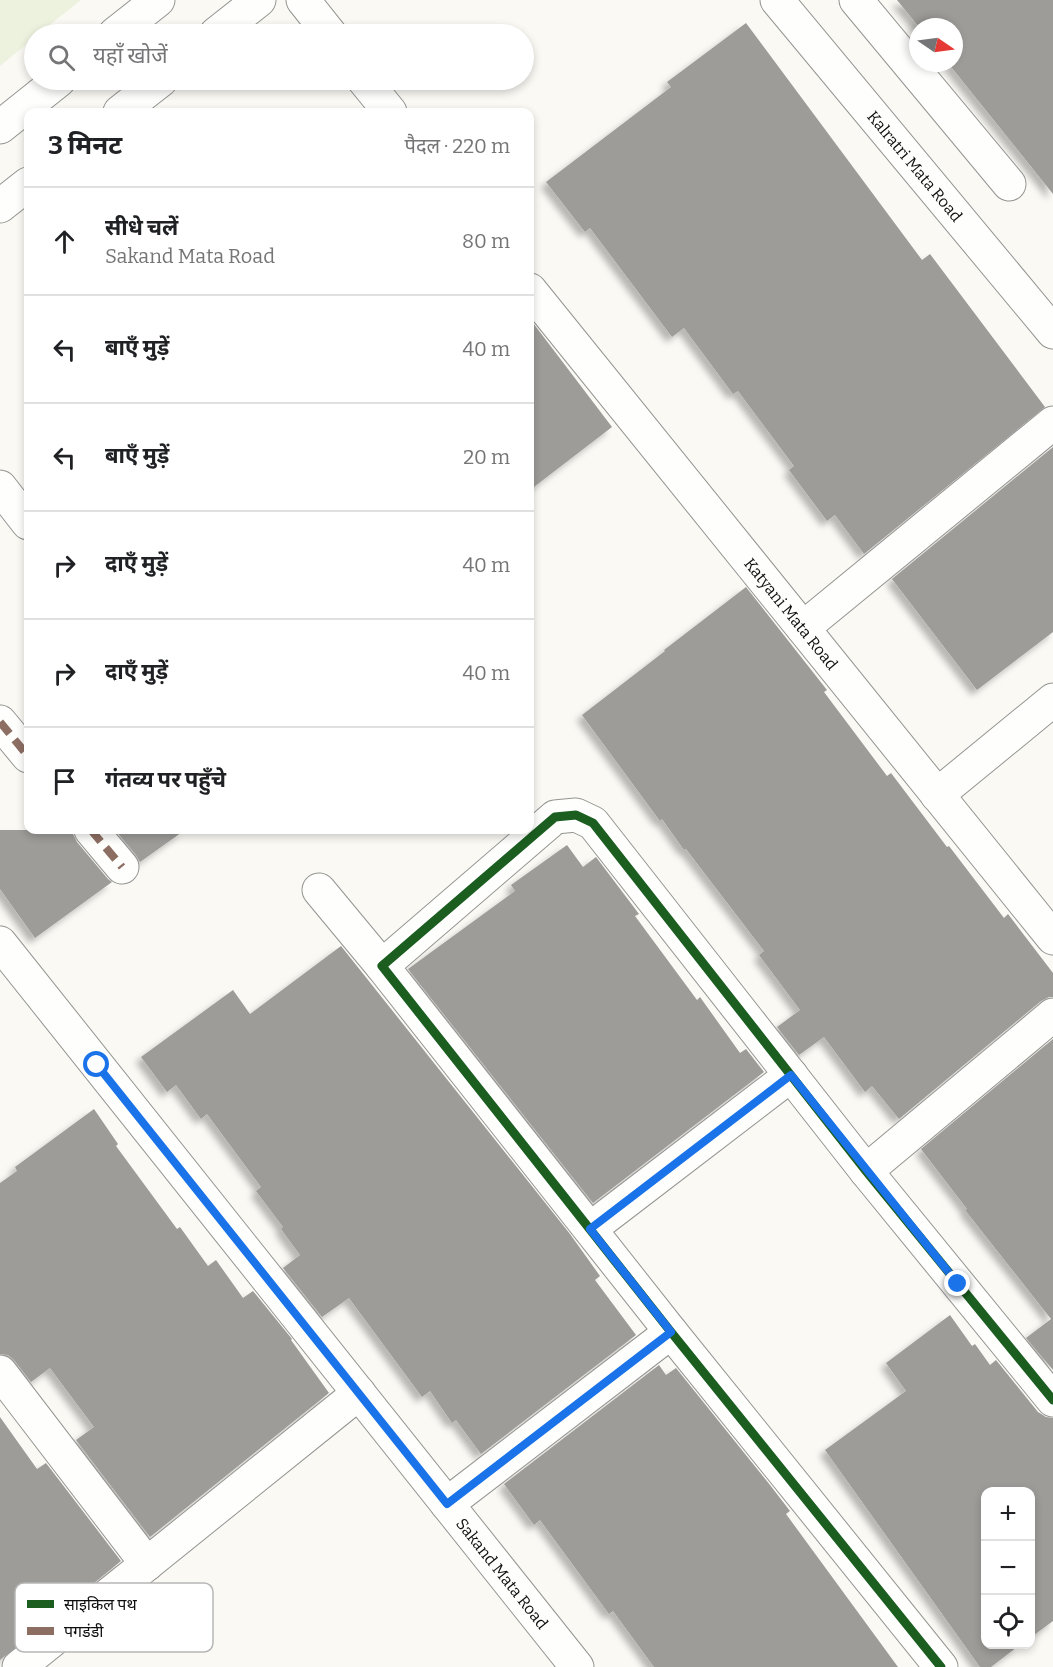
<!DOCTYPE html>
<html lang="hi">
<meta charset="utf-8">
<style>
:root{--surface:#fff;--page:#f2f2f2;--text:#202124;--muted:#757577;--line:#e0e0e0}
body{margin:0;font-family:Bitter,"Noto Sans Devanagari",serif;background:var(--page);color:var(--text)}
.controls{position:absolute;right:18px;bottom:18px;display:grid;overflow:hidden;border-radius:12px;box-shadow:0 3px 9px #0003}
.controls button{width:54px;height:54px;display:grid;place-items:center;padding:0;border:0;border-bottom:2px solid var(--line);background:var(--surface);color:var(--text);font:30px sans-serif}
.compass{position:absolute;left:909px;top:18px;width:54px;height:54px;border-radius:50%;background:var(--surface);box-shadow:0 3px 9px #0003;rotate:103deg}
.stop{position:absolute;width:18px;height:18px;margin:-14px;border:4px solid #1a73e8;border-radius:50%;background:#fff}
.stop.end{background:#1a73e8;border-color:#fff;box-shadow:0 2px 6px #0008}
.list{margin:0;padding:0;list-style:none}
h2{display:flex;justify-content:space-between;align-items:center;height:78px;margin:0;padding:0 24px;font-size:26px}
h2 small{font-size:20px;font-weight:400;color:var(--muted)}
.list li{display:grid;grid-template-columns:39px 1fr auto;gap:18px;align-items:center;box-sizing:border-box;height:108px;padding:0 24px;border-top:2px solid var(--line)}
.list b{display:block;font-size:22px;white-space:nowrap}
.list p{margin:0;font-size:20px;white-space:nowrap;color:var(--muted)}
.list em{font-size:20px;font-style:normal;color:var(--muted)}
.icon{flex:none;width:33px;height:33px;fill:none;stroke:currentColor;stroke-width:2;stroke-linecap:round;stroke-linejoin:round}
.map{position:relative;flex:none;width:1053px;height:1667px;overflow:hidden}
.search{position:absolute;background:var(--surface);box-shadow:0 3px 9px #0003;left:24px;top:24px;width:510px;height:66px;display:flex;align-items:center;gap:15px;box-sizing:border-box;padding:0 21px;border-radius:33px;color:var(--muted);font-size:22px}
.panel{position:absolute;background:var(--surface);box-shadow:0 3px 9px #0003;left:24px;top:108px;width:510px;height:726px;border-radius:12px}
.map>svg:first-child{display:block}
</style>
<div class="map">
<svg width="1053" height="1667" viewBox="0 0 1053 1667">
<defs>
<filter id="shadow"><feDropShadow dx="-5.5" dy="5.5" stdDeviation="3" flood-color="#0004"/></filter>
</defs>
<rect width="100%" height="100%" fill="#faf9f4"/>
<polygon fill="#edf2df" points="0,0 81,0 38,34 34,34 34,38 0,66"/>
<g fill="#9e9c99" filter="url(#shadow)">
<polygon points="897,0 1053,0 1053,194 948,63 954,63 954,27 919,27"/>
<polygon points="746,23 922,260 930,254 1045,407 864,554 835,515 827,521 789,470 794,466 738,391 733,394 684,328 672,337 590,228 585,232 546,182 671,87 667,82"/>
<polygon points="530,319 612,427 530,490"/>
<polygon points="1053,447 1053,632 977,690 892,579"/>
<polygon points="746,587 827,690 824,692 887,776 891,773 947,847 949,846 1004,918 1008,914 1053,973 1053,997 1049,997 1041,1001 899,1119 872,1086 865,1092 824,1037 799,1055 777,1027 800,1010 759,955 764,951 686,849 684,850 662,819 660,821 582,715 665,651 664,650"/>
<polygon points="0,830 73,830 73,834 77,842 108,879 112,882 35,938 0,889"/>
<polygon points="115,830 185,830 140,862 136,855"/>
<polygon points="567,845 583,867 596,857 639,914 635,916 697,1000 700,997 740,1053 746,1049 764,1072 593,1203 408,969 515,891 511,885"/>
<polygon points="341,946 570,1234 600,1276 595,1280 636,1335 481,1454 456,1420 452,1423 430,1391 422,1397 349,1298 322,1317 283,1268 300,1255 281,1229 283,1227 256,1191 261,1187 207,1114 201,1119 176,1085 167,1092 141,1057 233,990 250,1014"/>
<polygon points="1053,1039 1053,1370 1026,1338 1051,1319 965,1210 967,1209 921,1149"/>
<polygon points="94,1109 118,1144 116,1146 177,1229 180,1227 208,1266 216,1260 243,1298 253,1291 292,1339 291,1340 329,1393 150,1537 76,1440 94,1427 50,1368 31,1382 14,1360 8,1355 0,1354 0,1183 17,1171 15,1167"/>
<polygon points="950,1315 972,1346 975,1344 990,1365 996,1360 1038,1412 1046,1417 1053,1418 1053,1621 1030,1638 1030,1491 986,1491 986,1644 1021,1644 991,1667 980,1667 825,1450 906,1391 886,1363"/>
<polygon points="659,1365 666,1375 676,1368 770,1485 790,1511 786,1514 898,1667 654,1667 613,1611 609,1614 540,1520 534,1525 504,1484"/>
<polygon points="0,1417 37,1469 46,1463 121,1561 0,1660"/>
</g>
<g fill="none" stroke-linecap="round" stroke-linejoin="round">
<g stroke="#949492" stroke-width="35">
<g id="minor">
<polyline points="303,0 330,34"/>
<path id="s1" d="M777,0L1053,332"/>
<polyline points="856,0 1009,184"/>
<polyline points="115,34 158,0"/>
<polyline points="216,34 259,0"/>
<polyline points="364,80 390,112"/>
<polyline points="120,112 161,80"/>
<polyline points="0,127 59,80"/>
<polyline points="0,206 28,184"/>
<path id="s2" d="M530,290L1053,938"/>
<polyline points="0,487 28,523"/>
<polyline points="803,628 1053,423"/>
<polyline points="0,722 28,756"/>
<polyline points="937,795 1053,700"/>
<polyline points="91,830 122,867"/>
<polyline points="319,890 382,966"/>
<path id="s3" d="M0,943L577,1667"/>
<polyline points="866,1171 1053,1015"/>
<polyline points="590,1229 791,1075"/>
<polyline points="0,1372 147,1564"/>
<polyline points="447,1504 671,1332"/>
<polyline points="19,1667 359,1393"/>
<polyline points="941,1667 671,1332 382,966 555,817 576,815 593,823 866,1171 1053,1400"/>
</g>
</g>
<use href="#minor" stroke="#fefefd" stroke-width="33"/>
<g stroke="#8d6e63" stroke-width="8" stroke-dasharray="15 8" stroke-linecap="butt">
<polyline points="0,722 28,756"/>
<polyline points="91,830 122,867"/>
</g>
<g stroke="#fff" stroke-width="13">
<polyline id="cycleway" points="941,1667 671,1332 382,966 555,817 576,815 593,823 866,1171 1053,1400"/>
</g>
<use href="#cycleway" stroke="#1b5e20" stroke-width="9"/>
</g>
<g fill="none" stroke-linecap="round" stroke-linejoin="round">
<polyline stroke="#1a73e8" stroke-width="8" points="97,1065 447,1504 671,1332 590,1229 791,1075 958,1284"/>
</g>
<g text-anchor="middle" stroke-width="6" stroke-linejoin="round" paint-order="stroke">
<g font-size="16" fill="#0e0e0e" stroke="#fff">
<text dy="6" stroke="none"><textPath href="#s1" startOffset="216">Kalratri Mata Road</textPath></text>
<text dy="6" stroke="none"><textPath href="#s2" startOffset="416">Katyani Mata Road</textPath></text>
<text dy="6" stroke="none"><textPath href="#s3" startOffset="806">Sakand Mata Road</textPath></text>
</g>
</g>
<rect x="15" y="1583" width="198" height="69" rx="9" fill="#fff" stroke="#b7b7b7" stroke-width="1.5"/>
<rect x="27" y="1600" width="27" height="8" fill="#1b5e20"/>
<rect x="27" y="1627" width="27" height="8" fill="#8d6e63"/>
<g font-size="16" fill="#0e0e0e">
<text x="64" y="1610">साइकिल पथ</text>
<text x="64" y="1637">पगडंडी</text>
</g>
</svg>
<div class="controls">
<button>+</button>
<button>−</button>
<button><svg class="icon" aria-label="locate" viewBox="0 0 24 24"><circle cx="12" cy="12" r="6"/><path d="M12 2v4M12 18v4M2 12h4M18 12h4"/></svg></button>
</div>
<svg class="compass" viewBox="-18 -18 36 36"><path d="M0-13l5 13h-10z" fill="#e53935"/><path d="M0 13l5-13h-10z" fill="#757577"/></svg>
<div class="stop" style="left:97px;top:1065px"></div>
<div class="stop end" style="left:958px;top:1284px"></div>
<div class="search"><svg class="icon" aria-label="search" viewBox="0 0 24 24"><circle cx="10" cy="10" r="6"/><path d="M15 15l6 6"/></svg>यहाँ खोजें</div>
<section class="panel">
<h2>3 मिनट<small>पैदल · 220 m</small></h2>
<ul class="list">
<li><svg class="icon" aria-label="ahead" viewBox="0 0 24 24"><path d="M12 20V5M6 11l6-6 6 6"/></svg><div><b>सीधे चलें</b><p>Sakand Mata Road</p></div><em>80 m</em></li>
<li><svg class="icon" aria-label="left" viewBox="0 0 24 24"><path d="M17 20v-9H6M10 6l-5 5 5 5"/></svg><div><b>बाएँ मुड़ें</b></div><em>40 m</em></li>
<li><svg class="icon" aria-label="left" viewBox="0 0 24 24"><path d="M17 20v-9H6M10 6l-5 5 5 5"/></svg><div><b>बाएँ मुड़ें</b></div><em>20 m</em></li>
<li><svg class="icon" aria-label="right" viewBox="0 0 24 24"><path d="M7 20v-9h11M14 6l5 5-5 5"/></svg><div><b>दाएँ मुड़ें</b></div><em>40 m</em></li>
<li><svg class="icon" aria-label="right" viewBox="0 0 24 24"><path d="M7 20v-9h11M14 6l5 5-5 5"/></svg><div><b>दाएँ मुड़ें</b></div><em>40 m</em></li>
<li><svg class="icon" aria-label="arrive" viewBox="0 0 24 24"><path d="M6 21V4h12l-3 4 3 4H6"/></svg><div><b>गंतव्य पर पहुँचे</b></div></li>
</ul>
</section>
</div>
